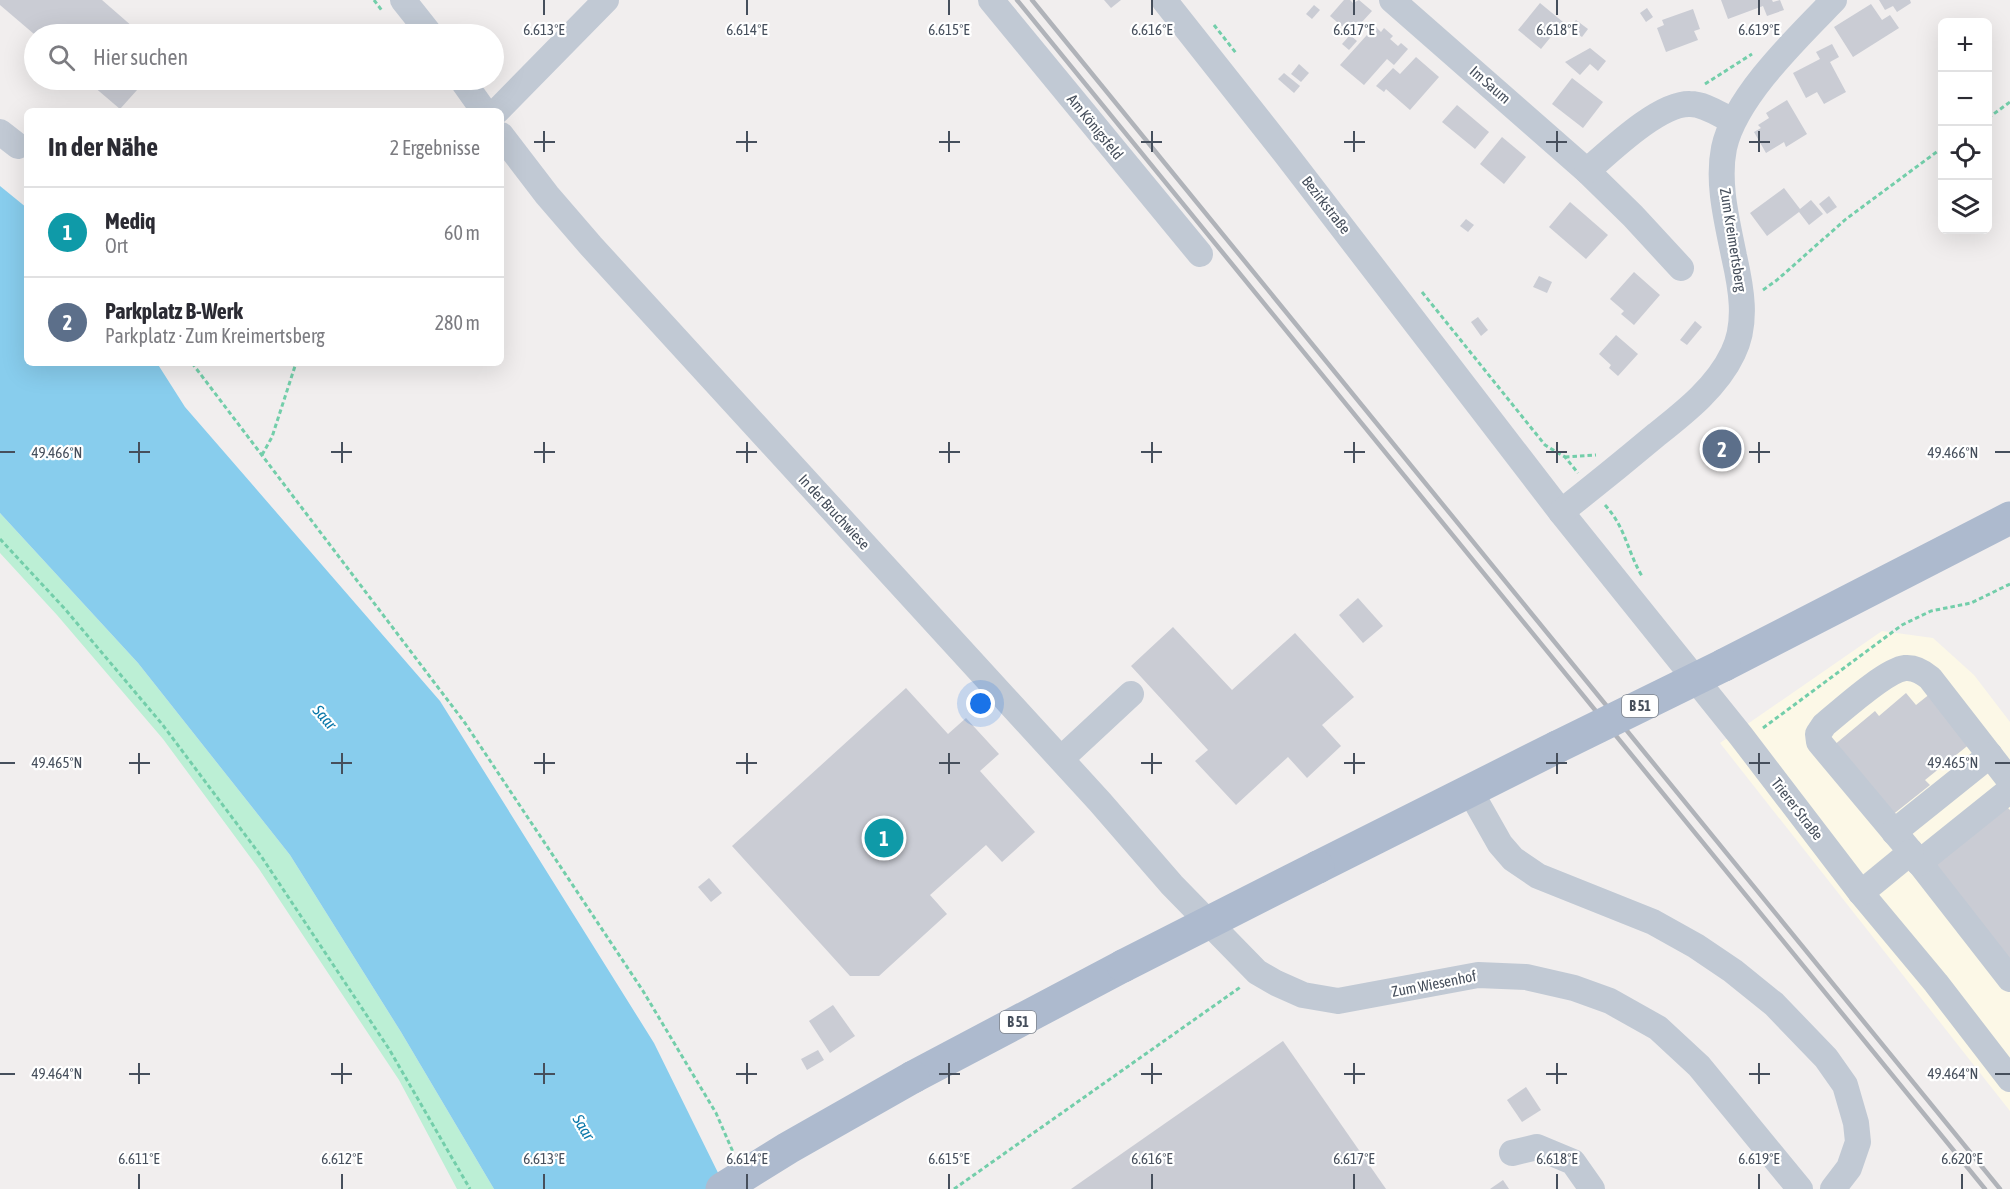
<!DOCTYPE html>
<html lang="de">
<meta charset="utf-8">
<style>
:root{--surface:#fff;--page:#f7f7f7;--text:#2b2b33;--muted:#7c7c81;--line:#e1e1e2;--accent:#0f766e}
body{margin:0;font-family:"Asap Condensed",sans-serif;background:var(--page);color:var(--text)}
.controls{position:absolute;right:18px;top:18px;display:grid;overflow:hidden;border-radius:9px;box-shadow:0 6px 24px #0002}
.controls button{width:54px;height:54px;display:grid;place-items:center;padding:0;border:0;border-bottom:2px solid var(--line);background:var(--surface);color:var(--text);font:30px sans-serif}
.you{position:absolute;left:981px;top:704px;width:21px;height:21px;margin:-15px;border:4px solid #fff;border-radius:50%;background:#1a73e8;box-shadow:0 0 0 9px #1a73e833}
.badge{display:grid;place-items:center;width:39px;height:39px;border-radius:50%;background:var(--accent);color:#fff;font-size:20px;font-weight:700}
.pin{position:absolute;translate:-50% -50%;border:3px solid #fff;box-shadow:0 2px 6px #0006}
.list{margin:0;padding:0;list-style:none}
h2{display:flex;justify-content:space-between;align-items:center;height:78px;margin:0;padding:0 24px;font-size:26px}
h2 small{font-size:20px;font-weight:400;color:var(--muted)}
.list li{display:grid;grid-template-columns:39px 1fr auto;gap:18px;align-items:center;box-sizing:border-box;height:90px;padding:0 24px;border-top:2px solid var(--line)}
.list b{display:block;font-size:22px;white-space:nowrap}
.list p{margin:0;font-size:20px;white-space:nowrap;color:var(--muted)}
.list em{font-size:20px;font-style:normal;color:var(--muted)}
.icon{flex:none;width:33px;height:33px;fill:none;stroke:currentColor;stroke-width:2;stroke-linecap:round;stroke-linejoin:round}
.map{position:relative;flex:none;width:2010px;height:1189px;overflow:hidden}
.search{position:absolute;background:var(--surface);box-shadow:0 6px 24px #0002;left:24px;top:24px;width:480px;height:66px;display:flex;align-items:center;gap:15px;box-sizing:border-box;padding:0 21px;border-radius:33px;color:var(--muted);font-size:22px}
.panel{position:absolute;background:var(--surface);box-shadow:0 6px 24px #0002;left:24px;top:108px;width:480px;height:258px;border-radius:9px}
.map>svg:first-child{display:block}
</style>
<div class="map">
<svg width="2010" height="1189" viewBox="0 0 2010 1189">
<rect width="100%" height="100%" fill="#f1eeee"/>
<polygon fill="#fcf8e7" points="1882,631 1933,638 1974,675 2010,722 2010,1111 1720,743"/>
<polygon fill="#bcefd5" points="0,513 138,663 290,855 401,1032 494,1189 457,1189 399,1080 259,869 163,739 57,615 0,553"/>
<polygon fill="#88cded" points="0,186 27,208 27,363 157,363 185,407 440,701 654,1043 726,1189 494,1189 401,1032 290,855 138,663 0,513"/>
<g fill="#caccd4">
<polygon points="0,0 102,0 141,34 34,34 0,5"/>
<polygon points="1104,0 1121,0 1111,8"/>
<polygon points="1344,0 1350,0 1353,3 1359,0 1372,11 1351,34 1330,16"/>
<polygon points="1721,0 1772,0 1773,2 1780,0 1784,10 1767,16 1763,6 1728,19"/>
<polygon points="1879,0 1910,0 1911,3 1897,12 1893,6 1885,10"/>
<polygon points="1540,3 1563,22 1541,49 1518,30"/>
<polygon points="1871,4 1882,20 1890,15 1899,28 1853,57 1834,27"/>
<polygon points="1314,5 1320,10 1312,19 1306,14"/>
<polygon points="1647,8 1653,17 1646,22 1640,13"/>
<polygon points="1693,9 1700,29 1694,31 1698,40 1666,52 1657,28 1664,25 1662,20"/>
<polygon points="1576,20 1588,29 1582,37 1569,28"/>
<polygon points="1375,26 1381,32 1384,28 1393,36 1390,39 1398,46 1401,43 1408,49 1394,65 1387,59 1364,85 1340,65"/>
<polygon points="1350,35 1357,41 1349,50 1342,44"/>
<polygon points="1832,44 1839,57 1830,62 1846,92 1824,104 1817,92 1806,98 1793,73 1820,59 1816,52"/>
<polygon points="1590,48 1606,61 1598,71 1590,64 1580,75 1565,62"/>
<polygon points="1416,57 1439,77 1410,110 1386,89 1384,92 1376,86 1393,68 1400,74"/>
<polygon points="1299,64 1309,73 1301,82 1291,74"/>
<polygon points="1284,73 1300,86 1294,93 1278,79"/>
<polygon points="1572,78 1603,102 1583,128 1552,104"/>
<polygon points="86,80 146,80 120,109"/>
<polygon points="1787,100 1807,134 1786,147 1784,142 1766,153 1754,132 1761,128 1758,125 1769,118 1766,113"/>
<polygon points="1457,105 1489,132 1475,149 1442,122"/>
<polygon points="1502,137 1526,157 1504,184 1480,164"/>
<polygon points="1784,188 1800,209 1811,200 1823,214 1809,225 1799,212 1767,236 1750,213"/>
<polygon points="1829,196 1837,207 1827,214 1819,204"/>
<polygon points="1570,202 1608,235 1586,259 1549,227"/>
<polygon points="1466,219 1474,225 1468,232 1460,226"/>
<polygon points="1634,272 1660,295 1634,325 1621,314 1624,311 1610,299"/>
<polygon points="1539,276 1552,282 1547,293 1533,287"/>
<polygon points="1478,317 1488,330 1481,336 1471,322"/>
<polygon points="1695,321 1702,327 1687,345 1680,340"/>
<polygon points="1616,335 1638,354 1618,376 1609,368 1611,365 1599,354"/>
<polygon points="1358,598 1383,626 1363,643 1339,615"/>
<polygon points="1173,627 1232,690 1295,633 1354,697 1322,725 1341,746 1307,778 1288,757 1236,805 1195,761 1208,750 1131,666"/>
<polygon points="906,688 948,734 966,718 999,754 980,771 1035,832 1002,862 986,845 930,895 947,914 879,976 850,976 732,846"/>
<polygon points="1906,693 1916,705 1931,693 1971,743 1925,780 1930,785 1891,816 1833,746 1875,711 1879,716"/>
<polygon points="2007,807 2010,810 2010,962 1934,863"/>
<polygon points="709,878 722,893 711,902 698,887"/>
<polygon points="833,1005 855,1036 830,1053 809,1021"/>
<polygon points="1283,1041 1386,1189 1071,1189"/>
<polygon points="818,1050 824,1060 807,1070 801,1059"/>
<polygon points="1526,1087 1541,1110 1522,1122 1507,1100"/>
<polygon points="1503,1180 1509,1189 1490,1189"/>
</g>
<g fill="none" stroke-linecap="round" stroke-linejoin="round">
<g stroke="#73ceaa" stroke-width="3" stroke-dasharray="4.5 3" stroke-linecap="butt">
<polyline points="374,0 383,12"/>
<polyline points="1214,25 1236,53"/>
<polyline points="1705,84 1752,54"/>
<polyline points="1988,118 2010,102"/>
<polyline points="1763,290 1777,280 1846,219 1942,148"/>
<polyline points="1422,292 1545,445 1565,457 1578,473"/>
<polyline points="192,363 465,723 643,991 716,1113 733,1152"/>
<polyline points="262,455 272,437 296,363"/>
<polyline points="1565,457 1596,455"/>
<path d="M1605,505C1626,528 1627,551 1642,576"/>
<polyline points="0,539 65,609 162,724 261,856 389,1049 470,1189"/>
<polyline points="1763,728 1902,625 1931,611 1971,603 2010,584"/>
<polyline points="954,1189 1242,986"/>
</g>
<g stroke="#c1c9d4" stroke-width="26">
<polyline points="403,0 430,34"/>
<polyline points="991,0 1200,254"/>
<polyline points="1164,0 1285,153 1561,512 1741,736 1861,893 1936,983 2010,1079"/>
<polyline points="1392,0 1587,171 1633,216 1681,268"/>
<polyline points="462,80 484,111"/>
<polyline points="497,111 606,0"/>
<polyline points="0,132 18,146"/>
<polyline points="501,135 547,195 591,246 1100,802 1172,885 1257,972 1276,983 1303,995 1338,1001 1478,975 1526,977 1574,988 1610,1001 1658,1028 1699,1066 1800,1189"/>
<path d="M1587,171C1610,151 1659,103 1690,104C1705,104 1720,115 1733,121"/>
<path d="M1561,512C1593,487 1625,461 1656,435C1685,412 1717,387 1733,353C1748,323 1741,287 1734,256C1727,221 1717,183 1724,148C1735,97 1798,37 1834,0"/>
<polyline points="1061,759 1131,694"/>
<path d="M2010,781L1930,678C1923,672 1915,667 1905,668C1886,670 1841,711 1824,725L1818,734L1819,742L1911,852L2010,979"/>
<polyline points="1470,791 1500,844 1513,859 1538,876 1653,922 1696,946 1733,971 1774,1004 1826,1058 1845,1085 1856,1123 1858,1142 1849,1168 1833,1189"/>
<polyline points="1894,832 1990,755"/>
<polyline points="1919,863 2010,790"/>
<polyline points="1861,893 1911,852"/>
<polyline points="1512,1153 1537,1147 1573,1162 1592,1189"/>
</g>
<g stroke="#adbace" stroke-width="33">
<polyline points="1724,665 2010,518"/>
<polyline points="1318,867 1557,747"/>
<polyline points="913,1077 1123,966"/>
</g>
<g stroke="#b0b3b9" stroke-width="4.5">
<polyline points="1017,0 1985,1189"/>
<polyline points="1032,0 2000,1189"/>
</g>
<g stroke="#adbace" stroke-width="33">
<polyline points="1557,747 1724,665"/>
<polyline points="1123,966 1318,867"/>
<polyline points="722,1189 788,1148 913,1077"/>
</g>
</g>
<path fill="none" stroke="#464f5c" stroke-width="2" d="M544,0V15M747,0V15M949,0V15M1152,0V15M1354,0V15M1557,0V15M1759,0V15M544,131V152M747,131V152M949,131V152M1152,131V152M1354,131V152M1557,131V152M1759,131V152M534,142H555M736,142H757M939,142H960M1141,142H1162M1344,142H1365M1546,142H1567M1749,142H1770M139,442V463M342,442V463M544,442V463M747,442V463M949,442V463M1152,442V463M1354,442V463M1557,442V463M1759,442V463M0,452H15M129,452H150M331,452H352M534,452H555M736,452H757M939,452H960M1141,452H1162M1344,452H1365M1546,452H1567M1749,452H1770M1995,452H2010M139,753V774M342,753V774M544,753V774M747,753V774M949,753V774M1152,753V774M1354,753V774M1557,753V774M1759,753V774M0,763H15M129,763H150M331,763H352M534,763H555M736,763H757M939,763H960M1141,763H1162M1344,763H1365M1546,763H1567M1749,763H1770M1995,763H2010M139,1063V1084M342,1063V1084M544,1063V1084M747,1063V1084M949,1063V1084M1152,1063V1084M1354,1063V1084M1557,1063V1084M1759,1063V1084M0,1074H15M129,1074H150M331,1074H352M534,1074H555M736,1074H757M939,1074H960M1141,1074H1162M1344,1074H1365M1546,1074H1567M1749,1074H1770M1995,1074H2010M139,1174V1189M342,1174V1189M544,1174V1189M747,1174V1189M949,1174V1189M1152,1174V1189M1354,1174V1189M1557,1174V1189M1759,1174V1189M1962,1174V1189"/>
<g text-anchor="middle" stroke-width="4.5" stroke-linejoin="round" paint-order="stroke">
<g fill="#fff" stroke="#7e848d" stroke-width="1.5">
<rect x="1622" y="695" width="36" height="22" rx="4.5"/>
<rect x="1000" y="1011" width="36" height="22" rx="4.5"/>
</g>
<g font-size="14" font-weight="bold" fill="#464f5c">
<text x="1640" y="711">B 51</text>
<text x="1018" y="1027">B 51</text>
</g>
<g font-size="15" fill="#464f5c" stroke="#fff">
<text transform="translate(1490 85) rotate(41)" y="5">Im Saum</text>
<text transform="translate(1095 127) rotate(51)" y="5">Am Königsfeld</text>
<text transform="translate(1326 205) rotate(52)" y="5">Bezirkstraße</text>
<text transform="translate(1733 240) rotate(81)" y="5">Zum Kreimertsberg</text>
<text transform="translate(834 512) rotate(47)" y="5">In der Bruchwiese</text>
<text transform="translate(1797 809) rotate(52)" y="5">Trierer Straße</text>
<text transform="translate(1434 984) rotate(-11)" y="5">Zum Wiesenhof</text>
</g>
<g font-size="16" font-style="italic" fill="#0a78aa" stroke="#fff">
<text transform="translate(325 717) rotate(49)" y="6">Saar</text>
<text transform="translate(584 1127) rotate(59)" y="6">Saar</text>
</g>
</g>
<g font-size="15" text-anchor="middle" fill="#464f5c" stroke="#fff" stroke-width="4.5" stroke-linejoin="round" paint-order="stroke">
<text x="544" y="35">6.613°E</text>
<text x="747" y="35">6.614°E</text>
<text x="949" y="35">6.615°E</text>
<text x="1152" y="35">6.616°E</text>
<text x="1354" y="35">6.617°E</text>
<text x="1557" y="35">6.618°E</text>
<text x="1759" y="35">6.619°E</text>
<text x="57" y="458">49.466°N</text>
<text x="1953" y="458">49.466°N</text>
<text x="57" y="768">49.465°N</text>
<text x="1953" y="768">49.465°N</text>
<text x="57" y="1079">49.464°N</text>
<text x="1953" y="1079">49.464°N</text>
<text x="139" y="1164">6.611°E</text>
<text x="342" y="1164">6.612°E</text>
<text x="544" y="1164">6.613°E</text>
<text x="747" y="1164">6.614°E</text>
<text x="949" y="1164">6.615°E</text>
<text x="1152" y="1164">6.616°E</text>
<text x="1354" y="1164">6.617°E</text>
<text x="1557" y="1164">6.618°E</text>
<text x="1759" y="1164">6.619°E</text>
<text x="1962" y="1164">6.620°E</text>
</g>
</svg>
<div class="controls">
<button>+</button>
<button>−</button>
<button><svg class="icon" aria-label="locate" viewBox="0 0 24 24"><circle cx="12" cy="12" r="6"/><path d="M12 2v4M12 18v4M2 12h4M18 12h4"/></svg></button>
<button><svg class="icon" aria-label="layers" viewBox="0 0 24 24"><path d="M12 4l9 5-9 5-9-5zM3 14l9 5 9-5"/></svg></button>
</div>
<div class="you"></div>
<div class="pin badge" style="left:884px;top:838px;background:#0f9aa8">1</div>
<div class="pin badge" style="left:1722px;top:449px;background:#5c6f8a">2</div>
<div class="search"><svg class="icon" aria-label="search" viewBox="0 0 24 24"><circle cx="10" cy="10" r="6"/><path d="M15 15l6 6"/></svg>Hier suchen</div>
<section class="panel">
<h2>In der Nähe<small>2 Ergebnisse</small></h2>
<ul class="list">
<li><span class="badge" style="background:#0f9aa8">1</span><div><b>Mediq</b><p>Ort</p></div><em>60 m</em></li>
<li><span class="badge" style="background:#5c6f8a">2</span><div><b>Parkplatz B-Werk</b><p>Parkplatz · Zum Kreimertsberg</p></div><em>280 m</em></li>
</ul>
</section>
</div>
